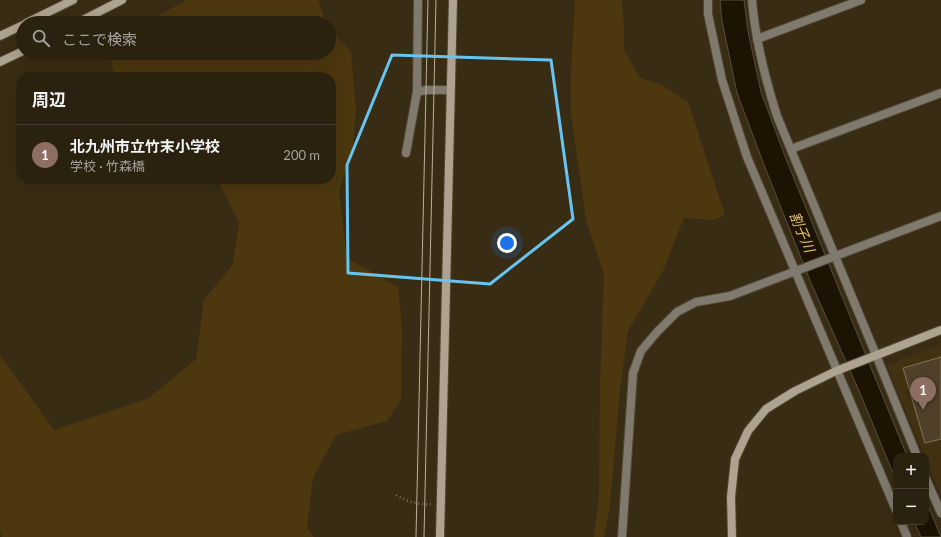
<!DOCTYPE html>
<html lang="ja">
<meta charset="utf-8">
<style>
:root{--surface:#2b210f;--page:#332918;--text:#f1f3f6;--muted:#a6a39e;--line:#473e2f;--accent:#1a73e8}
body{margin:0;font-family:Lato,"Noto Sans JP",sans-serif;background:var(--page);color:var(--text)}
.controls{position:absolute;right:12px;bottom:12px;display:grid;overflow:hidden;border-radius:8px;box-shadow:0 4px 16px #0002}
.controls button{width:36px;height:36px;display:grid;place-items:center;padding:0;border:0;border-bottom:1px solid var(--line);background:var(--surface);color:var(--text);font:20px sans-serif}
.you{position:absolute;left:507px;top:243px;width:14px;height:14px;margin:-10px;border:3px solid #fff;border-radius:50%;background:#1a73e8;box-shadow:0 0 0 6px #1a73e833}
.badge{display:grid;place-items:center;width:26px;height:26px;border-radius:50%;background:var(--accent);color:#fff;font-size:13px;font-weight:700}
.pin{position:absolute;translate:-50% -33px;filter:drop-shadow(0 1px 2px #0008)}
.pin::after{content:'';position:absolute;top:21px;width:14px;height:12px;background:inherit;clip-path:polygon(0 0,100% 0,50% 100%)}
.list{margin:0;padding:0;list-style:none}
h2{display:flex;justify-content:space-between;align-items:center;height:52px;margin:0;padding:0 16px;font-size:17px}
h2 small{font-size:13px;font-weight:400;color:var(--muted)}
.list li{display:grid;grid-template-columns:26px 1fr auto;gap:12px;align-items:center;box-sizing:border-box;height:60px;padding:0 16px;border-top:1px solid var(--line)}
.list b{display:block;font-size:15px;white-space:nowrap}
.list p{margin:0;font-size:13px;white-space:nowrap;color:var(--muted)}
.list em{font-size:13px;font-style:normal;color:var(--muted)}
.icon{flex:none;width:22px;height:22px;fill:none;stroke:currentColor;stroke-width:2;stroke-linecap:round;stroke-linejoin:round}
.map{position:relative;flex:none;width:941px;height:537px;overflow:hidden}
.search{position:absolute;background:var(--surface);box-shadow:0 4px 16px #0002;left:16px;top:16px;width:320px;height:44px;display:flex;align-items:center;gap:10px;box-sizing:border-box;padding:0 14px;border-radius:22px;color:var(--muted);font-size:15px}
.panel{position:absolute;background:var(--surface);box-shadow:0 4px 16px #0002;left:16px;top:72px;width:320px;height:112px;border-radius:16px}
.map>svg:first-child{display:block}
</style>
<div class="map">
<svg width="941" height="537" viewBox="0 0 941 537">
<rect width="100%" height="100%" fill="#392c14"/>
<polygon fill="#433212" points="941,344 941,495 926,459 926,456 925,456 887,365"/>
<g fill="#4c370e">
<polygon points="187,0 318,0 326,23 144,23"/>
<polygon points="575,0 622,0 624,25 624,50 640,78 662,85 688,102 725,215 714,220 684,218 663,271 628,331 620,390 610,505 604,537 594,537 599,494 600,385 604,275 586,220 571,115 571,71"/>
<polygon points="329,28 351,52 356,111 352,152 339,191 347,258 398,287 402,327 401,400 387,421 336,435 313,478 307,528 314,537 2,537 0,532 0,355 54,430 149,398 196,359 204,300 233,264 239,223 217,179 331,179 331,77 115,77 109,53 329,53"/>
</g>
<g fill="#1c1303" stroke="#564e3e">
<polygon points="720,0 744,0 748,31 761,92 786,159 907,456 896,456 896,480 857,386 811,283 764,165 737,93 722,21"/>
<polygon points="926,501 941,537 921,537 914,522 926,522"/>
</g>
<polygon fill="#4f4129" stroke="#827359" points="941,357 941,439 925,443 903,368"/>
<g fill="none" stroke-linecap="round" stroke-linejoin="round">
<g stroke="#534731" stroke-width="10">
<g id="street">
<polyline points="708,0 708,14 722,80 747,157 896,510"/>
<path d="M752,0C755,39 765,78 777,116L876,355L917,456"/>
<polyline points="757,39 861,0"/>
<polyline points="417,92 426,90 450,90"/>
<polyline points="791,149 941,93"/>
<polyline points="406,153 417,92 418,0"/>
<polyline points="926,479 941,513"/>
<polyline points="901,522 907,537"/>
<polyline points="622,537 633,373 641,351 657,332 677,312 696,302 730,296 751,288 941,216"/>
</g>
</g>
<g stroke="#534731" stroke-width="10">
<g id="secondary">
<polyline points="26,23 73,0"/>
<polyline points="77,23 122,0"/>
<polyline points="0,36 23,25"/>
<polyline points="0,62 23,51"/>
<polyline points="440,537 453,0"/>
<polyline points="732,537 731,497 735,459 748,431 766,409 795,391 836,371 941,330"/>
</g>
</g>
<path stroke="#7d725e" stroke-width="2.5" stroke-dasharray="1 3" stroke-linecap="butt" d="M396,495C408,502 418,505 431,504"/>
<use href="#street" stroke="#80796d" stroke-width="8"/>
<use href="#secondary" stroke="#aea390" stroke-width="8"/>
<g stroke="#b9b09f" stroke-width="1">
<polyline points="416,537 428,0"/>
<polyline points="424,537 436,0"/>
</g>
</g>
<path fill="none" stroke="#67c4f0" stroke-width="3" stroke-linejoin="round" d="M392,55L551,60L573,219L490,284L348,273L347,165Z"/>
<g text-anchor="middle" stroke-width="3.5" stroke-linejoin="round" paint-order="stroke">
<g font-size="14" font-style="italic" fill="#edc06f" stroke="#1c160b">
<text transform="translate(802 232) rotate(67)" y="5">割子川</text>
</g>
</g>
</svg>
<div class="controls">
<button>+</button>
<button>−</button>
</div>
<div class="you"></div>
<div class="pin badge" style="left:923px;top:410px;background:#8d6e63">1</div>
<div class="search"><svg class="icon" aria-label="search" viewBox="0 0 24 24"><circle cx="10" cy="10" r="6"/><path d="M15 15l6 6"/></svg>ここで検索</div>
<section class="panel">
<h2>周辺<small></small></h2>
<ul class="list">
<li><span class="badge" style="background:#8d6e63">1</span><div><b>北九州市立竹末小学校</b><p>学校 · 竹森橋</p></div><em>200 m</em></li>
</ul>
</section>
</div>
